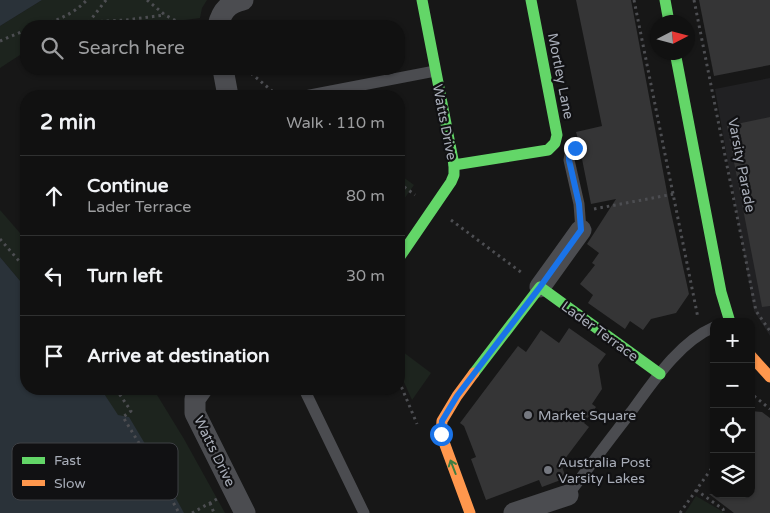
<!DOCTYPE html>
<meta charset="utf-8">
<style>
:root{--surface:#111;--page:#1a1a1a;--text:#f1f3f6;--muted:#9c9d9f;--line:#303131}
body{margin:0;font-family:"Varela Round",sans-serif;background:var(--page);color:var(--text)}
.controls{position:absolute;right:15px;bottom:15px;display:grid;overflow:hidden;border-radius:10px;box-shadow:0 1px 4px #0004}
.controls button{width:45px;height:45px;display:grid;place-items:center;padding:0;border:0;border-bottom:1px solid var(--line);background:var(--surface);color:var(--text);font:25px sans-serif}
.compass{position:absolute;left:650px;top:15px;width:45px;height:45px;border-radius:50%;background:var(--surface);box-shadow:0 1px 4px #0004;rotate:84deg}
.stop{position:absolute;width:15px;height:15px;margin:-11px;border:4px solid #1a73e8;border-radius:50%;background:#fff}
.stop.end{background:#1a73e8;border-color:#fff;box-shadow:0 1px 5px #0008}
.list{margin:0;padding:0;list-style:none}
h2{display:flex;justify-content:space-between;align-items:center;height:65px;margin:0;padding:0 20px;font-size:21px}
h2 small{font-size:16px;font-weight:400;color:var(--muted)}
.list li{display:grid;grid-template-columns:32px 1fr auto;gap:15px;align-items:center;box-sizing:border-box;height:80px;padding:0 20px;border-top:1px solid var(--line)}
.list b{display:block;font-size:19px;white-space:nowrap}
.list p{margin:0;font-size:16px;white-space:nowrap;color:var(--muted)}
.list em{font-size:16px;font-style:normal;color:var(--muted)}
.icon{flex:none;width:28px;height:28px;fill:none;stroke:currentColor;stroke-width:2;stroke-linecap:round;stroke-linejoin:round}
.map{position:relative;flex:none;width:770px;height:513px;overflow:hidden}
.search{position:absolute;background:var(--surface);box-shadow:0 1px 4px #0004;left:20px;top:20px;width:385px;height:55px;display:flex;align-items:center;gap:12px;box-sizing:border-box;padding:0 18px;border-radius:20px;color:var(--muted);font-size:19px}
.panel{position:absolute;background:var(--surface);box-shadow:0 1px 4px #0004;left:20px;top:90px;width:385px;height:305px;border-radius:20px}
.map>svg:first-child{display:block}
</style>
<div class="map">
<svg width="770" height="513" viewBox="0 0 770 513">
<rect width="100%" height="100%" fill="#171717"/>
<polygon fill="#212123" points="770,78 770,336 754,311 715,89"/>
<g fill="#1d241e">
<polygon points="42,0 207,0 202,8 200,18 139,26 26,26 26,51 0,68 0,26"/>
<polygon points="399,174 414,185 399,206"/>
<polygon points="0,210 26,240 26,288 0,257"/>
<polygon points="399,349 431,373 412,400 399,371"/>
<polygon points="101,389 138,389 142,395 154,390 184,439 225,513 171,513 117,415"/>
<polygon points="696,496 725,513 685,513"/>
</g>
<g fill="#2a3239">
<polygon points="0,0 42,0 0,26"/>
<polygon points="0,257 26,288 26,389 101,389 118,415 129,417 157,464 184,513 0,513"/>
</g>
<g fill="#353536">
<polygon points="576,0 631,0 669,203 689,294 676,313 651,319 643,330 630,321 625,329 588,303 593,295 580,284 595,265 592,263 599,253 587,244 616,199 591,204 581,154 585,150 586,146 584,140 578,139 576,132 602,126"/>
<polygon points="699,0 770,0 770,65 714,76"/>
<polygon points="770,117 770,306 762,307 727,126"/>
<polygon points="569,328 606,354 598,365 602,389 592,404 596,407 584,423 589,427 561,464 566,478 542,487 539,480 486,500 471,459 476,457 464,426 460,423 518,346 526,352 541,330 559,343"/>
<polygon points="751,411 762,412 770,418 770,513 734,513 709,494 751,494"/>
</g>
<g fill="none" stroke-linecap="round" stroke-linejoin="round">
<g stroke="#4d4e52" stroke-width="3" stroke-dasharray="2.5 4" stroke-linecap="butt">
<polyline points="106,0 89,22 126,20 165,15"/>
<polyline points="147,0 165,15 186,26"/>
<polyline points="634,0 698,318"/>
<polyline points="694,0 756,311 770,331"/>
<path d="M38,26C58,20 72,15 87,0"/>
<polyline points="0,41 26,30"/>
<polyline points="246,69 278,96"/>
<polyline points="399,183 415,195"/>
<polyline points="594,209 674,194"/>
<polyline points="451,220 522,273"/>
<polyline points="0,239 26,269"/>
<polyline points="399,381 417,424"/>
<polyline points="116,389 131,411 123,417 156,471 179,513"/>
<polyline points="221,392 229,389"/>
<polyline points="754,396 770,409"/>
<polyline points="714,449 711,452 714,454"/>
<polyline points="696,490 723,509 724,513"/>
<polyline points="210,503 214,513"/>
<polyline points="192,513 217,499"/>
<polyline points="680,513 714,465"/>
</g>
<g stroke="#4b4c50" stroke-width="11">
<polyline points="305,96 435,71"/>
<polyline points="579,146 571,150 569,160 579,204 581,230"/>
<polyline points="304,389 364,513"/>
<path d="M568,495C589,467 610,439 631,412C653,382 679,342 714,327"/>
</g>
<g stroke="#4b4c50" stroke-width="21">
<path d="M218,26C221,12 228,3 243,0"/>
<polyline points="223,69 228,96"/>
<polyline points="540,287 581,230"/>
<polyline points="202,389 195,399 195,413 245,513"/>
<polyline points="514,513 568,495"/>
</g>
<g stroke="#63d668" stroke-width="11">
<polyline points="665,0 669,22"/>
<polyline points="675,52 721,292 730,322"/>
<polyline points="454,165 548,150 555,143 557,135 531,0"/>
<polyline points="399,258 451,182 454,175 454,165 422,0"/>
<polyline points="474,373 540,287 660,374"/>
</g>
<g stroke="#ff974d" stroke-width="11">
<polyline points="751,356 770,377"/>
<polyline points="470,513 441,434 442,421 457,396 474,373"/>
</g>
</g>
<defs><path id="oneway-shaft" d="M-6 0H5M1.5-3L5.5 0L1.5 3" fill="none" stroke-width="1.6" stroke-linecap="round" stroke-linejoin="round" transform="scale(1.25)"/></defs>
<use stroke="#3e7d42" href="#oneway-shaft" transform="translate(453 467) rotate(-111)"/>
<g fill="none" stroke-linecap="round" stroke-linejoin="round">
<polyline stroke="#1a73e8" stroke-width="6" points="441,434 442,421 457,396 540,287 581,230 579,204 569,160 569,154 575,148"/>
</g>
<g fill="#757880" stroke="#111113" stroke-width="2">
<circle cx="528" cy="415" r="5"/>
<circle cx="548" cy="470" r="5"/>
</g>
<g text-anchor="middle" stroke-width="4.5" stroke-linejoin="round" paint-order="stroke">
<g font-size="14" fill="#a8adb8" stroke="#111113">
<text transform="translate(561 76) rotate(79)" y="5">Mortley Lane</text>
<text transform="translate(445 122) rotate(79)" y="5">Watts Drive</text>
<text transform="translate(742 165) rotate(79)" y="5">Varsity Parade</text>
<text transform="translate(600 331) rotate(36)" y="5">Lader Terrace</text>
<text transform="translate(215 451) rotate(64)" y="5">Watts Drive</text>
</g>
<g font-size="14" fill="#a8adb8" stroke="#111113" text-anchor="start">
<text x="538" y="420">Market Square</text>
<text x="558" y="467">Australia Post<tspan x="558" dy="16">Varsity Lakes</tspan></text>
</g>
</g>
<rect x="12" y="443" width="166" height="57" rx="8" fill="#111113" stroke="#3e4045" stroke-width="1"/>
<rect x="22" y="457" width="23" height="7" fill="#63d668"/>
<rect x="22" y="480" width="23" height="6" fill="#ff974d"/>
<g font-size="14" fill="#a8adb8">
<text x="54" y="465">Fast</text>
<text x="54" y="488">Slow</text>
</g>
</svg>
<div class="controls">
<button>+</button>
<button>−</button>
<button><svg class="icon" aria-label="locate" viewBox="0 0 24 24"><circle cx="12" cy="12" r="6"/><path d="M12 2v4M12 18v4M2 12h4M18 12h4"/></svg></button>
<button><svg class="icon" aria-label="layers" viewBox="0 0 24 24"><path d="M12 4l9 5-9 5-9-5zM3 14l9 5 9-5"/></svg></button>
</div>
<svg class="compass" viewBox="-18 -18 36 36"><path d="M0-13l5 13h-10z" fill="#e53935"/><path d="M0 13l5-13h-10z" fill="#9c9d9f"/></svg>
<div class="stop" style="left:441px;top:434px"></div>
<div class="stop end" style="left:575px;top:148px"></div>
<div class="search"><svg class="icon" aria-label="search" viewBox="0 0 24 24"><circle cx="10" cy="10" r="6"/><path d="M15 15l6 6"/></svg>Search here</div>
<section class="panel">
<h2>2 min<small>Walk · 110 m</small></h2>
<ul class="list">
<li><svg class="icon" aria-label="ahead" viewBox="0 0 24 24"><path d="M12 20V5M6 11l6-6 6 6"/></svg><div><b>Continue</b><p>Lader Terrace</p></div><em>80 m</em></li>
<li><svg class="icon" aria-label="left" viewBox="0 0 24 24"><path d="M17 20v-9H6M10 6l-5 5 5 5"/></svg><div><b>Turn left</b></div><em>30 m</em></li>
<li><svg class="icon" aria-label="arrive" viewBox="0 0 24 24"><path d="M6 21V4h12l-3 4 3 4H6"/></svg><div><b>Arrive at destination</b></div></li>
</ul>
</section>
</div>
